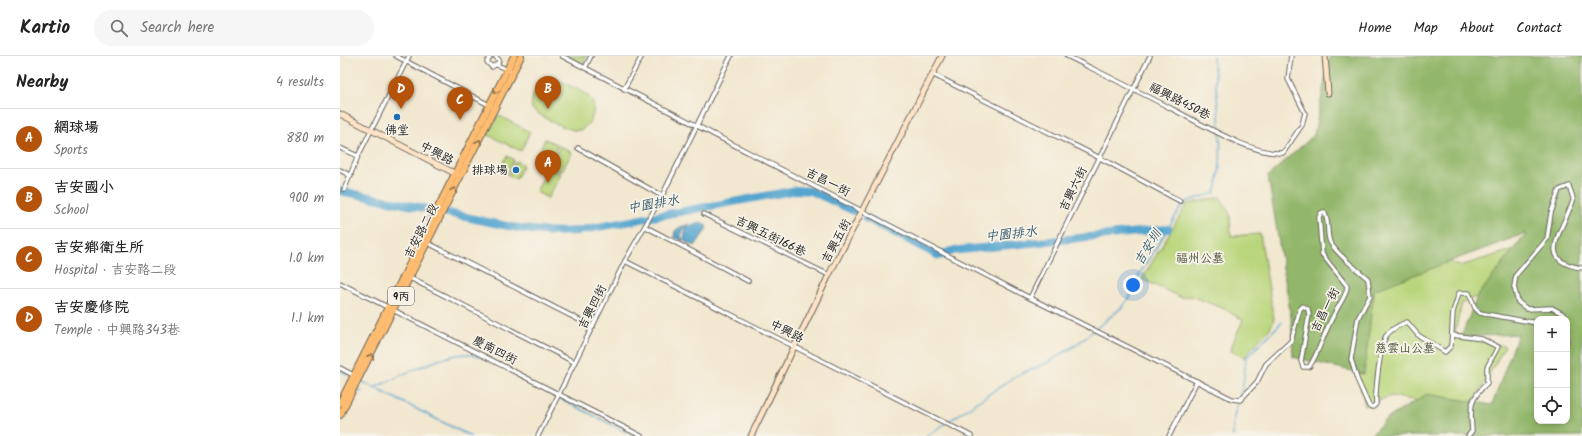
<!DOCTYPE html>
<meta charset="utf-8">
<style>
:root{--surface:#fff;--page:#f6f6f6;--text:#222;--muted:#767676;--line:#e0e0e0;--accent:#b45309}
body{margin:0;font-family:Kalam,"LXGW WenKai TC",sans-serif;background:var(--page);color:var(--text)}
.controls{position:absolute;right:12px;bottom:12px;display:grid;overflow:hidden;border-radius:8px;box-shadow:0 2px 6px #0003}
.controls button{width:36px;height:36px;display:grid;place-items:center;padding:0;border:0;border-bottom:1px solid var(--line);background:var(--surface);color:var(--text);font:20px sans-serif}
.you{position:absolute;left:793px;top:229px;width:14px;height:14px;margin:-10px;border:3px solid #fff;border-radius:50%;background:#1a73e8;box-shadow:0 0 0 6px #1a73e833}
.badge{display:grid;place-items:center;width:26px;height:26px;border-radius:50%;background:var(--accent);color:#fff;font-size:13px;font-weight:700}
.pin{position:absolute;translate:-50% -33px;filter:drop-shadow(0 1px 2px #0008)}
.pin::after{content:'';position:absolute;top:21px;width:14px;height:12px;background:inherit;clip-path:polygon(0 0,100% 0,50% 100%)}
.list{margin:0;padding:0;list-style:none}
h2{display:flex;justify-content:space-between;align-items:center;height:52px;margin:0;padding:0 16px;font-size:17px}
h2 small{font-size:13px;font-weight:400;color:var(--muted)}
.list li{display:grid;grid-template-columns:26px 1fr auto;gap:12px;align-items:center;box-sizing:border-box;height:60px;padding:0 16px;border-top:1px solid var(--line)}
.list b{display:block;font-size:15px;white-space:nowrap}
.list p{margin:0;font-size:13px;white-space:nowrap;color:var(--muted)}
.list em{font-size:13px;font-style:normal;color:var(--muted)}
.icon{flex:none;width:22px;height:22px;fill:none;stroke:currentColor;stroke-width:2;stroke-linecap:round;stroke-linejoin:round}
.map{position:relative;flex:none;width:1242px;height:380px;overflow:hidden}
header{display:flex;align-items:center;gap:24px;box-sizing:border-box;height:56px;padding:0 20px;background:var(--surface);border-bottom:1px solid var(--line)}
header strong{font-size:19px}
nav{display:flex;gap:22px;margin-inline-start:auto;font-size:14px}
.search{width:280px;height:36px;background:var(--page);display:flex;align-items:center;gap:10px;box-sizing:border-box;padding:0 14px;border-radius:22px;color:var(--muted);font-size:15px}
main{display:flex}
aside{flex:1;background:var(--surface)}
.map>svg:first-child{display:block}
</style>
<header>
<strong>Kartio</strong>
<div class="search"><svg class="icon" aria-label="search" viewBox="0 0 24 24"><circle cx="10" cy="10" r="6"/><path d="M15 15l6 6"/></svg>Search here</div>
<nav><a>Home</a><a>Map</a><a>About</a><a>Contact</a></nav>
</header>
<main>
<aside>
<h2>Nearby<small>4 results</small></h2>
<ul class="list">
<li><span class="badge">A</span><div><b>網球場</b><p>Sports</p></div><em>880 m</em></li>
<li><span class="badge">B</span><div><b>吉安國小</b><p>School</p></div><em>900 m</em></li>
<li><span class="badge">C</span><div><b>吉安鄉衛生所</b><p>Hospital · 吉安路二段</p></div><em>1.0 km</em></li>
<li><span class="badge">D</span><div><b>吉安慶修院</b><p>Temple · 中興路343巷</p></div><em>1.1 km</em></li>
</ul>
</aside>
<div class="map">
<svg width="1242" height="380" viewBox="0 0 1242 380">
<rect width="100%" height="100%" fill="#f7f3e8"/>
<filter id="ink" filterUnits="userSpaceOnUse"><feTurbulence type="fractalNoise" baseFrequency=".025" numOctaves="2"/><feDisplacementMap in="SourceGraphic" scale="8" xChannelSelector="R" yChannelSelector="G"/><feConvolveMatrix kernelMatrix="1 2 1 2 8 2 1 2 1" color-interpolation-filters="sRGB"/></filter>
<filter id="wash" filterUnits="userSpaceOnUse"><feTurbulence type="fractalNoise" baseFrequency=".012" numOctaves="4" result="noise"/><feDisplacementMap in="SourceGraphic" scale="16" xChannelSelector="R" yChannelSelector="G"/><feGaussianBlur stdDeviation="0.9" result="paint"/><feColorMatrix in="noise" values="0 0 0 0 0 0 0 0 0 0 0 0 0 0 0 0 0 1.4 0 .05"/><feComposite in="paint" operator="in"/></filter>
<g filter="url(#wash)">
<rect width="100%" height="100%" fill="#f2e7cf"/>
<g fill="#bad67b" stroke="#6b794c">
<polygon points="227,0 247,0 243,8"/>
<path d="M212,21C223,27 238,32 248,40C259,49 252,69 240,74C230,77 200,60 192,53C190,37 197,27 212,21Z"/>
<polygon points="158,59 190,76 181,95 148,79"/>
<polygon points="205,83 218,89 208,108 196,102"/>
<polygon points="220,90 232,97 221,116 210,110"/>
<polygon points="167,100 174,104 166,118 159,114"/>
<polygon points="176,105 183,109 176,123 168,119"/>
<polygon points="208,112 221,118 208,142 196,136"/>
<path d="M880,141L890,158L891,180L920,178L934,263C931,278 912,287 905,302L891,295L893,286L903,264L882,252L851,240L842,242L802,223L847,148Z"/>
<polygon points="1175,193 1167,227 1122,247 1114,279 1165,290 1129,354 1051,340 1025,350 1014,304 1017,275 1033,246 1040,195 1086,197 1120,210"/>
</g>
<path fill="#93b76b" stroke="#586a44" fill-rule="evenodd" d="M990,0H1242V380H1030L1045,364L1087,338L1152,349L1178,278L1121,281L1137,241L1186,177L1034,234L1024,318L953,301L951,261L928,120L974,79ZM1197,263H1227V365H1197Z"/>
<polygon fill="#54a5cf" stroke="#386076" points="361,166 366,169 366,174 355,190 346,186 344,183 346,171 344,172 341,179 343,185 334,181 335,175 340,171 350,168 347,172"/>
<g fill="none" stroke-linecap="round" stroke-linejoin="round">
<g stroke="#54a5cf" stroke-width="1.5">
<polyline points="0,314 10,320"/>
<polyline points="19,324 130,380"/>
<path d="M34,332C58,321 99,300 124,298C130,298 137,300 143,301"/>
<polyline points="13,338 22,335"/>
<polyline points="219,342 294,380"/>
<path d="M587,380L676,320L707,307L736,289L781,252L790,241L800,217L842,150L848,145L875,137C887,101 876,39 873,0"/>
<polyline points="893,380 894,360 903,329 906,302 942,266"/>
</g>
<g stroke="#54a5cf" stroke-width="8">
<polyline points="0,135 88,153"/>
<path d="M108,157C151,166 193,179 237,175L457,134L471,135L518,157"/>
<polyline points="526,162 599,200 611,195 828,173"/>
</g>
</g>
</g>
<g filter="url(#ink)">
<g fill="none" stroke-linecap="round" stroke-linejoin="round">
<g stroke="#67635b" stroke-width="5.5">
<g id="street">
<polyline points="56,0 151,50"/>
<polyline points="151,0 147,6 152,11 158,7 159,4 155,0"/>
<path d="M222,0L690,242L892,343L900,344L917,326L926,308L951,285L960,253L963,250L968,253L969,259L961,305L963,311H969C979,297 986,271 996,255C1000,247 1007,239 1007,230L982,198L979,161L981,157L984,156C990,165 986,177 990,186C997,199 1017,213 1028,223L1030,240L1018,262L1011,303L1017,323L1029,350L1033,351L1036,348C1035,336 1040,290 1046,280C1051,273 1059,269 1067,266L1078,279L1105,296L1111,290L1113,256L1119,237H1129L1135,252L1140,257L1197,267"/>
<path d="M727,0C763,18 798,35 834,54C862,68 912,99 943,97L962,69L965,57L948,23L951,0"/>
<polyline points="157,9 173,16"/>
<polyline points="245,12 251,0"/>
<polyline points="592,18 760,102 840,145"/>
<polyline points="284,33 302,0"/>
<polyline points="0,92 18,100"/>
<polyline points="238,92 322,140"/>
<polyline points="0,114 11,120"/>
<polyline points="4,134 18,100 69,0"/>
<polyline points="364,158 489,219"/>
<polyline points="306,171 408,225"/>
<polyline points="88,187 253,271"/>
<polyline points="285,205 631,380"/>
<polyline points="70,222 234,306"/>
<polyline points="0,227 301,380"/>
<polyline points="690,242 810,0"/>
<path d="M1224,263L1223,258L1212,252L1187,253L1178,246L1174,231L1176,219L1207,183L1211,157L1219,134L1229,130C1230,135 1234,141 1233,145C1232,149 1229,154 1228,157C1216,184 1201,206 1242,212"/>
<polyline points="1227,274 1227,286"/>
<path d="M1112,279L1142,283L1158,291L1147,311V327C1129,344 1130,351 1132,375L1128,380"/>
<polyline points="0,312 15,320"/>
<polyline points="198,380 285,205 322,140 391,0"/>
<polyline points="829,380 857,325"/>
</g>
</g>
<g stroke="#67635b" stroke-width="7">
<g id="secondary">
<polyline points="985,0 988,37"/>
<polyline points="0,58 118,119"/>
<polyline points="411,380 489,219 602,0"/>
</g>
</g>
<g stroke="#67635b" stroke-width="8">
<g id="primary">
<polyline points="0,347 174,0"/>
<polyline points="0,359 181,0"/>
</g>
</g>
<use href="#street" stroke="#fff" stroke-width="3.5"/>
<use href="#secondary" stroke="#fee4c6" stroke-width="5"/>
<use href="#primary" stroke="#fdbc70" stroke-width="6"/>
</g>
<defs><path id="oneway-chevron" d="M-2-3.5L2.5 0L-2 3.5" fill="none" stroke-width="1.6" stroke-linecap="round" stroke-linejoin="round"/></defs>
<g stroke="#8c6c46">
<use href="#oneway-chevron" transform="translate(156 35) rotate(117)"/>
<use href="#oneway-chevron" transform="translate(139 86) rotate(-63)"/>
<use href="#oneway-chevron" transform="translate(114 134) rotate(-63)"/>
<use href="#oneway-chevron" transform="translate(31 300) rotate(-63)"/>
</g>
</g>
<g fill="#1f6fb2" stroke="#f7f3e8" stroke-width="1.5">
<circle cx="57" cy="61" r="4"/>
<circle cx="176" cy="114" r="4"/>
</g>
<g text-anchor="middle" stroke-width="3.5" stroke-linejoin="round" paint-order="stroke">
<rect fill="#f7f3e8" stroke="#5e5c59" stroke-width="1" x="48" y="231" width="26" height="18" rx="3"/>
<g font-size="11" font-weight="bold" fill="#1c1c1c">
<text x="61" y="244">9丙</text>
</g>
<g font-size="12" fill="#1c1c1c" stroke="#f7f3e8">
<text transform="translate(840 45) rotate(27)" y="4">福興路450巷</text>
<text transform="translate(97 97) rotate(28)" y="4">中興路</text>
<text transform="translate(488 126) rotate(27)" y="4">吉昌一街</text>
<text transform="translate(733 133) rotate(-64)" y="4">吉興六街</text>
<text transform="translate(81 175) rotate(-63)" y="4">吉安路二段</text>
<text transform="translate(431 180) rotate(26)" y="4">吉興五街166巷</text>
<text transform="translate(496 185) rotate(-62)" y="4">吉興五街</text>
<text transform="translate(252 251) rotate(-63)" y="4">吉興四街</text>
<text transform="translate(985 254) rotate(-63)" y="4">吉昌一街</text>
<text transform="translate(447 275) rotate(27)" y="4">中興路</text>
<text transform="translate(155 294) rotate(27)" y="4">慶南四街</text>
</g>
<g font-size="12" fill="#1c1c1c" stroke="#f7f3e8">
<text x="57" y="78">佛堂</text>
<text x="168" y="118" text-anchor="end">排球場</text>
</g>
<g font-size="12" fill="#4b5438" stroke="#f7f3e8">
<text x="860" y="206">福州公墓</text>
<text x="1065" y="296">慈雲山公墓</text>
</g>
<g font-size="13" font-style="italic" fill="#355a6d" stroke="#f7f3e8">
<text transform="translate(313 147) rotate(-10)" y="5">中園排水</text>
<text transform="translate(671 177) rotate(-6)" y="5">中園排水</text>
<text transform="translate(807 191) rotate(-59)" y="5">吉安圳</text>
</g>
</g>
</svg>
<div class="controls">
<button>+</button>
<button>−</button>
<button><svg class="icon" aria-label="locate" viewBox="0 0 24 24"><circle cx="12" cy="12" r="6"/><path d="M12 2v4M12 18v4M2 12h4M18 12h4"/></svg></button>
</div>
<div class="you"></div>
<div class="pin badge" style="left:208px;top:127px">A</div>
<div class="pin badge" style="left:208px;top:53px">B</div>
<div class="pin badge" style="left:120px;top:64px">C</div>
<div class="pin badge" style="left:61px;top:53px">D</div>
</div>
</main>
